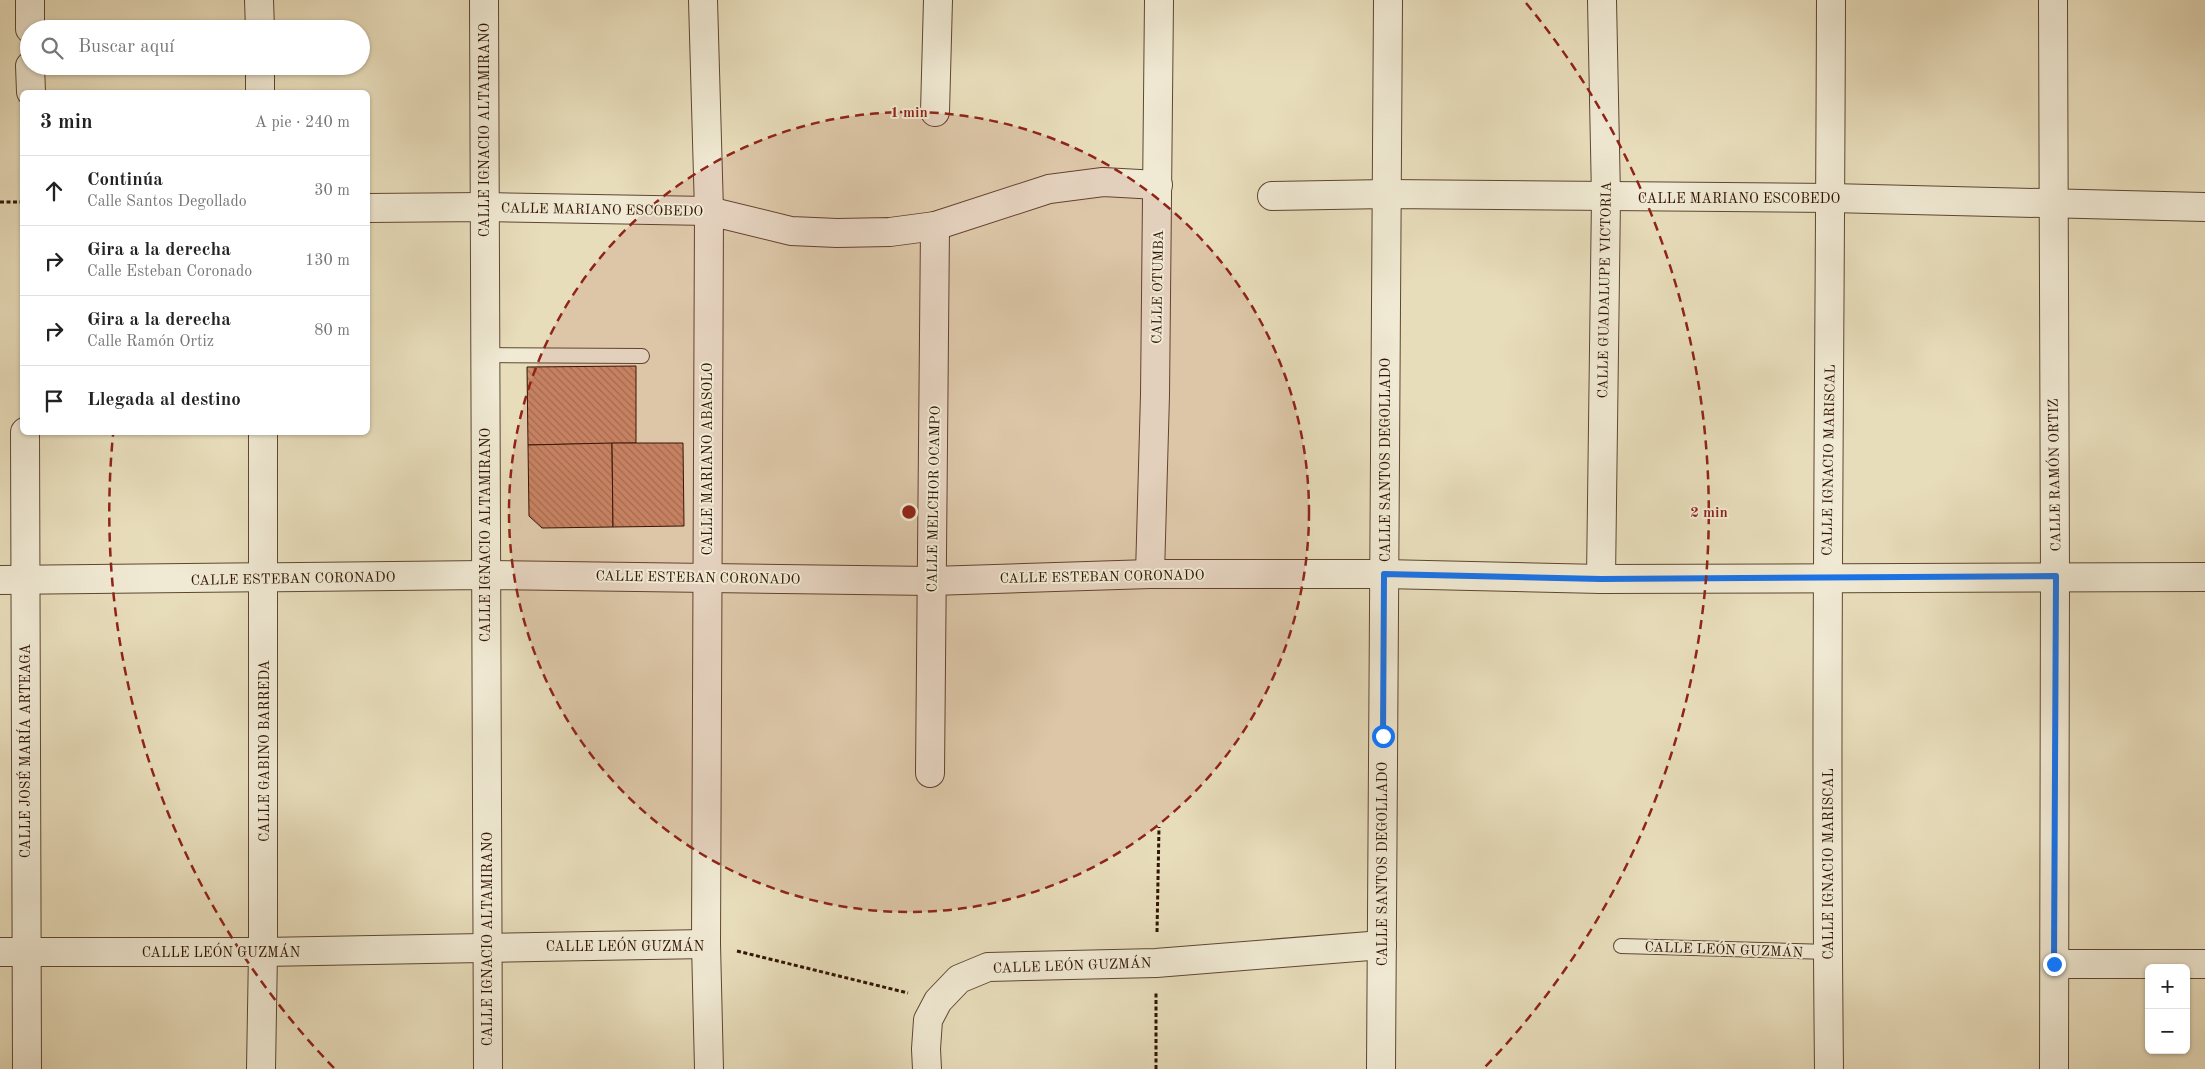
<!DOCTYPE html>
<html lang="es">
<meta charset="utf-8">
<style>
:root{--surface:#fff;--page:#f2f2f2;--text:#222;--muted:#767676;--line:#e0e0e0}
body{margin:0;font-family:"Old Standard TT",serif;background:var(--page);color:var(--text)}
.controls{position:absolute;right:15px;bottom:15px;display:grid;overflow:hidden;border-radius:8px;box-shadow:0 1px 4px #0004}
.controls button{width:45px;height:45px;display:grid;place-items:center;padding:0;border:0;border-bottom:1px solid var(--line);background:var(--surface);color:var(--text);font:25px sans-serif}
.stop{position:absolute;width:15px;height:15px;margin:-11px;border:4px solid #1a73e8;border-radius:50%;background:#fff}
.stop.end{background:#1a73e8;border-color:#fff;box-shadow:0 1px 5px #0008}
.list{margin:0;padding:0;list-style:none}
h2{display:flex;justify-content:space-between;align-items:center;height:65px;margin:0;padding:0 20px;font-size:21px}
h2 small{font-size:16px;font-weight:400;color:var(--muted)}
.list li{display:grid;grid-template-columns:32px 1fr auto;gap:15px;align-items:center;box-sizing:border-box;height:70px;padding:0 20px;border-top:1px solid var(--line)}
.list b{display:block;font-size:19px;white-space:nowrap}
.list p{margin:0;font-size:16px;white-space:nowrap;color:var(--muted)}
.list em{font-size:16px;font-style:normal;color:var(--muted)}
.icon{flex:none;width:28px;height:28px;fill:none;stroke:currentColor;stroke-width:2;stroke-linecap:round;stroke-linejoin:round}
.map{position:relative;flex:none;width:2205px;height:1069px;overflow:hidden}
.search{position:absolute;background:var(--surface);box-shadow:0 1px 4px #0004;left:20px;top:20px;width:350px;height:55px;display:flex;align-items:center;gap:12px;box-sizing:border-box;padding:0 18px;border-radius:28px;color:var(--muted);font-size:19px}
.panel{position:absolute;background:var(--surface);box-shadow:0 1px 4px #0004;left:20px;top:90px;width:350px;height:345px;border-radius:8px}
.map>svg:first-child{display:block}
</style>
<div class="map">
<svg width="2205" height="1069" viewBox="0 0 2205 1069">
<defs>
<pattern id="building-back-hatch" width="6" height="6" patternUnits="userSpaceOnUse" patternTransform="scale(1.25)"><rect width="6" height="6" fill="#cd8f6b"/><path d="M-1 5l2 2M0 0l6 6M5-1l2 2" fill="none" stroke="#a77456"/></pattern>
</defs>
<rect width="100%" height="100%" fill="#e8ddbb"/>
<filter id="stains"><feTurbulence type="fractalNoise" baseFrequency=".004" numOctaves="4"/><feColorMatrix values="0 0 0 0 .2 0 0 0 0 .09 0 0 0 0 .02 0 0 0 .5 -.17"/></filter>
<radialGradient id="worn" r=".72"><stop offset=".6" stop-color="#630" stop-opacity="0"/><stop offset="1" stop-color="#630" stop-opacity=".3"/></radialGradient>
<g fill="url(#building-back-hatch)" stroke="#301503">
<polygon points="636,366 636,443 528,445 527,367"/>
<polygon points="612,443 613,527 542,528 529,516 528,445"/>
<polygon points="612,443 683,443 684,526 613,527"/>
</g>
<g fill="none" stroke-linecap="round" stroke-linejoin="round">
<g stroke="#5e4731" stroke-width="16">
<g id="service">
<polyline points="484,355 642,356"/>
<polyline points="1621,946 1828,952"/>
</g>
</g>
<g stroke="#5e4731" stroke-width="30">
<g id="minor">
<polyline points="30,0 30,29"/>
<polyline points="259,0 260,29"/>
<polyline points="703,0 709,211 706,944 709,1069"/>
<polyline points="2053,0 2055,576 2054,1069"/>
<polyline points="30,66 31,92"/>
<polyline points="260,66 260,92"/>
<polyline points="935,112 938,0"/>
<polyline points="1272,196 1387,194 1831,198 2205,207"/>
<polyline points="368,208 484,207 709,211 791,231 837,233 890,232 935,226 1049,189 1103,182 1158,185"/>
<polyline points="25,432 27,1069"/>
<polyline points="1150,574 1155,395 1159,0"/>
<polyline points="1601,579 1606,197 1602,0"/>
<polyline points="0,580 485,575 932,581 1150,574 1384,574 1601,579 2205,577"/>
<polyline points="930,773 935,226"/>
<polyline points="0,952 263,952 706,944"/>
<polyline points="2055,964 2205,964"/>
<polyline points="261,1069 263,952 263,432"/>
<polyline points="927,1069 926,1049 928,1020 938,1001 959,979 988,967 1156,963 1382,945"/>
<polyline points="1381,1069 1388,0"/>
<path d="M1829,1069C1825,713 1830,356 1831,0"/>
</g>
</g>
<g stroke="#5e4731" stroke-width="30">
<polyline id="tertiary" points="484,0 488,1069"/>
</g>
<g stroke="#301503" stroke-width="3" stroke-dasharray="4 2.5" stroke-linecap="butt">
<polyline points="0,202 22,202"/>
<polyline points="1157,932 1159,827"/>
<polyline points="737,951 908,993"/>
<polyline points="1156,1069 1156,993"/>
</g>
<use href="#service" stroke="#f0e9d3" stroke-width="14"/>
<use href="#minor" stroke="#f0e9d3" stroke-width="28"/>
<use href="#tertiary" stroke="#f0e9d3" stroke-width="28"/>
</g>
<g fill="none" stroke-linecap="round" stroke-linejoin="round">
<polyline stroke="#1a73e8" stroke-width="6" points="1383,736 1384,574 1601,579 2056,576 2054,964"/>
</g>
<circle cx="909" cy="512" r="400" fill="#8f2418" fill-opacity=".12"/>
<g fill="none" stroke="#8f2418" stroke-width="2.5" stroke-dasharray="9 6">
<circle cx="909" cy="512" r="400"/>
<path d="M334 1068A800 800 0 0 1 113 435M1526 3A800 800 0 0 1 1484 1068"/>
</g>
<g text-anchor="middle" stroke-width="4" stroke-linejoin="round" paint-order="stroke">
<g font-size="14" fill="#301503" stroke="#f0e9d3">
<text transform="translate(484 130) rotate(-90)" y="5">CALLE IGNACIO ALTAMIRANO</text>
<text x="1739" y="203">CALLE MARIANO ESCOBEDO</text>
<text transform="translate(602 209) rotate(1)" y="5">CALLE MARIANO ESCOBEDO</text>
<text transform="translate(1157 287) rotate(-89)" y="5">CALLE OTUMBA</text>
<text transform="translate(1604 290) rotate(-89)" y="5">CALLE GUADALUPE VICTORIA</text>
<text transform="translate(707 459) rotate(-90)" y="5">CALLE MARIANO ABASOLO</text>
<text transform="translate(1385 460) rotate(-90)" y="5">CALLE SANTOS DEGOLLADO</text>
<text transform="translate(1828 460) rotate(-89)" y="5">CALLE IGNACIO MARISCAL</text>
<text transform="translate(2054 475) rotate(-91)" y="5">CALLE RAMÓN ORTIZ</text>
<text transform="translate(933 499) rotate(-89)" y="5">CALLE MELCHOR OCAMPO</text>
<text transform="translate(485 535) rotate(-90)" y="5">CALLE IGNACIO ALTAMIRANO</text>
<text transform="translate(1102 576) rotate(-1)" y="5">CALLE ESTEBAN CORONADO</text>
<text transform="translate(698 577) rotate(1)" y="5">CALLE ESTEBAN CORONADO</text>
<text transform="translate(293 578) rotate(-1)" y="5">CALLE ESTEBAN CORONADO</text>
<text transform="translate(25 751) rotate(-90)" y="5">CALLE JOSÉ MARÍA ARTEAGA</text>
<text transform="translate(264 751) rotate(-90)" y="5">CALLE GABINO BARREDA</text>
<text transform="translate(1382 864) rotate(-90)" y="5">CALLE SANTOS DEGOLLADO</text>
<text transform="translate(1828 864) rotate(-90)" y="5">CALLE IGNACIO MARISCAL</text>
<text transform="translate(487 939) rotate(-90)" y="5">CALLE IGNACIO ALTAMIRANO</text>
<text x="625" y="951">CALLE LEÓN GUZMÁN</text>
<text transform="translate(1724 949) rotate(2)" y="5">CALLE LEÓN GUZMÁN</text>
<text x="221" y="957">CALLE LEÓN GUZMÁN</text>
<text transform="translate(1072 965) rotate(-2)" y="5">CALLE LEÓN GUZMÁN</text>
</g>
</g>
<circle cx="909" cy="512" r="8" fill="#8f2418" stroke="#f0e9d3" stroke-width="2.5"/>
<g font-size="15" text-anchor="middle" font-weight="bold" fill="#8f2418" stroke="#f0e9d3" stroke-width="4" stroke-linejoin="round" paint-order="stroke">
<text x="909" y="117">1 min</text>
<text x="1709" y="517">2 min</text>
</g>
<rect width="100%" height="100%" filter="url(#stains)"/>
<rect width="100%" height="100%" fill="url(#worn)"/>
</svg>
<div class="controls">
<button>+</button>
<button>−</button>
</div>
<div class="stop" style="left:1383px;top:736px"></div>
<div class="stop end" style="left:2054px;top:964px"></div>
<div class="search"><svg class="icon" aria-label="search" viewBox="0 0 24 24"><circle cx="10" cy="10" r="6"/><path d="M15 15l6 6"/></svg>Buscar aquí</div>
<section class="panel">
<h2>3 min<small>A pie · 240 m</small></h2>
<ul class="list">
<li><svg class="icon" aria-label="ahead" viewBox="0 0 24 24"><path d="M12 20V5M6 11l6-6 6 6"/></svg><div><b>Continúa</b><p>Calle Santos Degollado</p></div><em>30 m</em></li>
<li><svg class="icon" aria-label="right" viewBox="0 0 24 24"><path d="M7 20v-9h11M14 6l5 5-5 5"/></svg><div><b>Gira a la derecha</b><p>Calle Esteban Coronado</p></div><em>130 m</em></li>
<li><svg class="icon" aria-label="right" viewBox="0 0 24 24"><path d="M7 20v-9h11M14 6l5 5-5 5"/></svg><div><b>Gira a la derecha</b><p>Calle Ramón Ortiz</p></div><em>80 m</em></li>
<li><svg class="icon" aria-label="arrive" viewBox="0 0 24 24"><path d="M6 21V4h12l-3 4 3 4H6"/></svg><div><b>Llegada al destino</b></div></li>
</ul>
</section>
</div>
